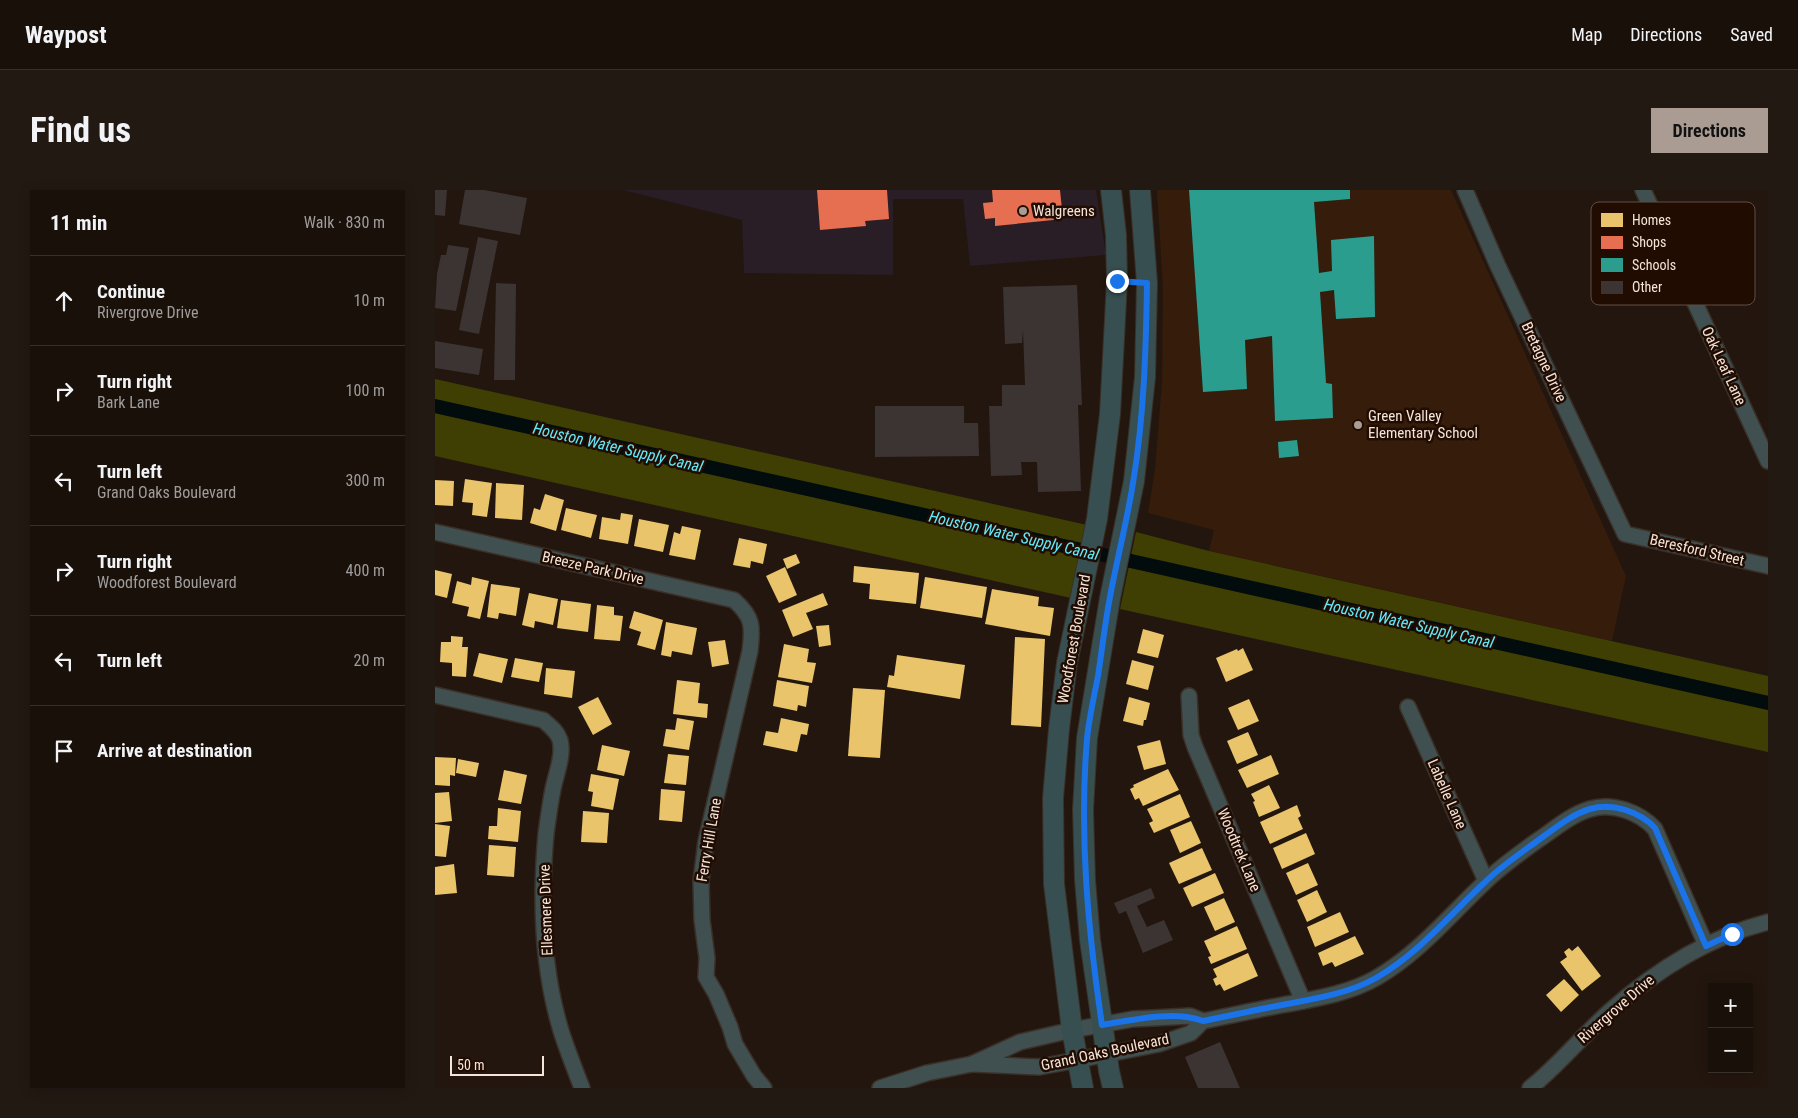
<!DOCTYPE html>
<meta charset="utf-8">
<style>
:root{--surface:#1a100a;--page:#231913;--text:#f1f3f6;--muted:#9f9d9c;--line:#38302b;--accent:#ab9c93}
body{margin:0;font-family:"Roboto Condensed",sans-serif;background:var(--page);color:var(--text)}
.controls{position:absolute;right:15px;bottom:15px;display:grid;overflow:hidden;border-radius:0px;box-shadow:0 2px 12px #0003}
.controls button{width:45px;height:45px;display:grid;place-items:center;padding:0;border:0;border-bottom:1px solid var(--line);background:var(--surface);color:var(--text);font:25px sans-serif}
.scale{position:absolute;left:15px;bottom:12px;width:94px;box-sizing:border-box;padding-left:5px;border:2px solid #f4e4da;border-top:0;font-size:14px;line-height:18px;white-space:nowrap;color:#f4e4da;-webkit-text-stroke:4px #210c01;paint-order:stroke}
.stop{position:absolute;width:15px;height:15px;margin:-11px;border:4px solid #1a73e8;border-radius:50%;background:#fff}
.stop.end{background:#1a73e8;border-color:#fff;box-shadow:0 1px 5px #0008}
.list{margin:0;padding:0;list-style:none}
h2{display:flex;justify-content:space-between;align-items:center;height:65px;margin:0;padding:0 20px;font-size:21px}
h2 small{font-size:16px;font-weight:400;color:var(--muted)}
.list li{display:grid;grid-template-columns:32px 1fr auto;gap:15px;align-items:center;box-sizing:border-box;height:90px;padding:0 20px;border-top:1px solid var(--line)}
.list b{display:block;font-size:19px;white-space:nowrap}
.list p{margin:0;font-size:16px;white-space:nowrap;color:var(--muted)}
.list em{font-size:16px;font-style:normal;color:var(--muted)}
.icon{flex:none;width:28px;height:28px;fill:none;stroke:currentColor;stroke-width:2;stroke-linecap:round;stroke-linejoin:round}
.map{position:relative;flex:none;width:1333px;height:898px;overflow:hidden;border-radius:0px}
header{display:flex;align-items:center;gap:30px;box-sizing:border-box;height:70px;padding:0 25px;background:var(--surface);border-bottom:1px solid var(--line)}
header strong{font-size:24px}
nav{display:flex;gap:28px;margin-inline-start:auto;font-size:18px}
.intro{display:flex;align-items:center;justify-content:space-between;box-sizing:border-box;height:120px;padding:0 30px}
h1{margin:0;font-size:35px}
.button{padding:12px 22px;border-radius:0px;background:var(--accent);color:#111;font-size:18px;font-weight:700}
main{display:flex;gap:30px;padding:0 30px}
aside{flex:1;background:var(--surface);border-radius:0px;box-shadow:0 2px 12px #0003}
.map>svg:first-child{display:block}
</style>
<header>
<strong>Waypost</strong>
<nav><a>Map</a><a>Directions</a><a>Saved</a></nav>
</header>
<div class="intro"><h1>Find us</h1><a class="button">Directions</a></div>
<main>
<aside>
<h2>11 min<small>Walk · 830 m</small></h2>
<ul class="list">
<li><svg class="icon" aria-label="ahead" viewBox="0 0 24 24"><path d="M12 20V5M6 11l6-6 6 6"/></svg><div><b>Continue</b><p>Rivergrove Drive</p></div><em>10 m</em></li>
<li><svg class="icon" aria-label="right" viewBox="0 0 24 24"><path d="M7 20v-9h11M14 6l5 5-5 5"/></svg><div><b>Turn right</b><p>Bark Lane</p></div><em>100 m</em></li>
<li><svg class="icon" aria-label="left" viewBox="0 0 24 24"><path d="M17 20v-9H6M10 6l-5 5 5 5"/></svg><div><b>Turn left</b><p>Grand Oaks Boulevard</p></div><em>300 m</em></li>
<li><svg class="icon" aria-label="right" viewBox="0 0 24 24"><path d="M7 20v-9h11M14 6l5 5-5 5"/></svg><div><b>Turn right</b><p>Woodforest Boulevard</p></div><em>400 m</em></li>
<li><svg class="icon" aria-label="left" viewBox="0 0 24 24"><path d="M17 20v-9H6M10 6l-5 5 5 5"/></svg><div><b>Turn left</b></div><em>20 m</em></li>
<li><svg class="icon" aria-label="arrive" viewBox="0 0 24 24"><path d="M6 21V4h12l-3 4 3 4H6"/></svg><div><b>Arrive at destination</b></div></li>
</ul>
</aside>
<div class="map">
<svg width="1333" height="898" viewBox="0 0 1333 898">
<rect width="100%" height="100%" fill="#23160e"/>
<polygon fill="#291d26" points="188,0 661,0 671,65 535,76 528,9 458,9 458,85 309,83 307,30"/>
<polygon fill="#361c0a" points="722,0 1016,0 1191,386 1177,451 774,361 779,340 713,323 720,279 727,192 728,99"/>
<g fill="#403f03">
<polygon points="0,189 652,335 636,408 0,266"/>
<polygon points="701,342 774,361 1333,486 1333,562 685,419"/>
</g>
<g fill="#e9c46a">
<polygon points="30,289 57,293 52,327 37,325 38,313 27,312"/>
<polygon points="0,290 19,291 18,316 0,315"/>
<polygon points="61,293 89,295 87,330 60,328"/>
<polygon points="110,304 129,310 121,341 95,333 99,318 105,320"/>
<polygon points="131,318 162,325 156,348 126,340"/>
<polygon points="186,323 198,325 193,354 164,349 167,327 185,330"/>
<polygon points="204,329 234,335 228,362 199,356"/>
<polygon points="247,336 266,340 260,370 234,365 239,342 245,344"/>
<polygon points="304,348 332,354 328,374 316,371 315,378 298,375"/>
<polygon points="361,364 365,373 352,379 348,369"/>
<polygon points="419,376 484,383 481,414 434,409 435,394 418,392"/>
<polygon points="350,377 362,405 344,413 331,386"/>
<polygon points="0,380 17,384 12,408 0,405"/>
<polygon points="37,387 54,391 45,429 32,426 34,417 17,413 22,391 36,395"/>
<polygon points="490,387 552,397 547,428 485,418"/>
<polygon points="56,394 85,398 81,426 64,423 63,429 52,427"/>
<polygon points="557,399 604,407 603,416 619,418 615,446 550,434"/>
<polygon points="94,403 123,409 118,435 100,431 99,438 87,435"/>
<polygon points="388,403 393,415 371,423 378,439 358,447 347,420"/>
<polygon points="126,410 156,414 153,442 122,438"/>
<polygon points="162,415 179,417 179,425 188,426 185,451 159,449"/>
<polygon points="199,421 228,430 220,460 202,455 206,442 194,438"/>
<polygon points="231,432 262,438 257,465 237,461 236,467 226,465"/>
<polygon points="394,435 396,455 384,457 381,436"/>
<polygon points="708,439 729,445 723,468 702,463"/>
<polygon points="16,446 28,447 27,457 33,457 31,487 17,486 17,473 5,472 6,452 16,452"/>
<polygon points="580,447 610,449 606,537 576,535"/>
<polygon points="290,450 294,474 277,477 273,452"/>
<polygon points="349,454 374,459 372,472 381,473 377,493 343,487"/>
<polygon points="808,458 818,480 791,492 781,468 802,459 803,461"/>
<polygon points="44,463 73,469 67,493 38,486"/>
<polygon points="462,465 530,475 525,509 452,497 454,485 459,486"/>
<polygon points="80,468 108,473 104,492 76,487"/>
<polygon points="697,470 719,476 713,500 691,494"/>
<polygon points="111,478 140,481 137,508 109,504"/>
<polygon points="242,490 265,493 263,513 273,514 272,528 238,524"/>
<polygon points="342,490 374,496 371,517 363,515 362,521 338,516"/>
<polygon points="418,498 450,500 445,568 413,566"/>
<polygon points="163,507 177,534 158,545 143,517"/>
<polygon points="694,507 715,513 711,530 709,530 708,536 688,531"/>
<polygon points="814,509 824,531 803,540 793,518"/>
<polygon points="242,528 259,531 254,560 228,556 231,539 240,540"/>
<polygon points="346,528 374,534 372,545 366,544 362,562 328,555 331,541 343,543"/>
<polygon points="813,542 823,565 802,574 792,551"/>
<polygon points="725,550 731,574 709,580 702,556"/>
<polygon points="167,555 195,561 189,586 162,580"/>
<polygon points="233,564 254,566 251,595 229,593"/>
<polygon points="836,565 844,584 812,598 803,580"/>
<polygon points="0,567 21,568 20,586 15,585 15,596 0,595"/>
<polygon points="23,569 44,573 41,587 21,583"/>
<polygon points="733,579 744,600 708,616 704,608 700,610 695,599 699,597 698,595"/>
<polygon points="69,580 92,585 86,614 63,610"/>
<polygon points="156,584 184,589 178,620 156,616 158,602 153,601"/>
<polygon points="834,595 845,618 824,627 818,612 820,611 816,604"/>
<polygon points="226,599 250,601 247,632 224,630"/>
<polygon points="14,602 17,631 0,633 0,603"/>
<polygon points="745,604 755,627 719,643 714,633 718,631 712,619"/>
<polygon points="862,615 866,626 863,628 868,639 835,654 825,632"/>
<polygon points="63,618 86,621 83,652 53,649 54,636 62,636"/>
<polygon points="148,621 174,623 172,653 146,652"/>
<polygon points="756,631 766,653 745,663 735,640"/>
<polygon points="0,634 15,636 11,667 0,666"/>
<polygon points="871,643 880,664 847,679 838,658"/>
<polygon points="54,655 81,657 79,687 52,685"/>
<polygon points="767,658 777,680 744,694 734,673"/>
<polygon points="873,673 883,695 861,705 851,683"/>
<polygon points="19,674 22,703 0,705 0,677"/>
<polygon points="780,683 789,703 757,717 748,698"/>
<polygon points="882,700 892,722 872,732 862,710"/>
<polygon points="789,708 800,732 780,741 769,717"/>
<polygon points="905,722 914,742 880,757 872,737"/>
<polygon points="802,736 812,759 776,774 773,767 776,766 769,751"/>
<polygon points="920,746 929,764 900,777 897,772 888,776 883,763"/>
<polygon points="1143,756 1166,786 1147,801 1125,772 1132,767 1129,762 1134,758 1137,761"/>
<polygon points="813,763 823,786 789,801 785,794 781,796 778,789 782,787 778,779"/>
<polygon points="1129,789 1144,805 1126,822 1111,805"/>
</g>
<g fill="#e76f51">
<polygon points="382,0 452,0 454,29 430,31 431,36 385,40"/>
<polygon points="557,0 625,0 628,29 560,36 560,28 550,29 548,13 558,12"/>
</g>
<g fill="#2a9d8f">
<polygon points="754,0 915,0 915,9 879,12 884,83 897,81 896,50 939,46 940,127 901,129 899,100 885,102 891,193 897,194 898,228 840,231 837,146 810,150 812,199 768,202"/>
<polygon points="862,250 864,266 844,268 843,252"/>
</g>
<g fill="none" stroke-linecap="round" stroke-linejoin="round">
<polyline stroke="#030c0d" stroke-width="14" points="0,216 1333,513"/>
</g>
<g fill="#3c3333">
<polygon points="0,0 12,0 10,26 0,25"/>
<polygon points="30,0 49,0 92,8 85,45 24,34"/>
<polygon points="43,47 63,51 44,144 24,140"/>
<polygon points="13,55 34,58 21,121 0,118 2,84 6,65 11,65"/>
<polygon points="61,93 81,94 80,190 59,190"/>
<polygon points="642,95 647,215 643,215 646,301 603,302 602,272 586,272 587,285 556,286 554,216 567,216 567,195 590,195 588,140 587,153 570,154 568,97"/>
<polygon points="0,151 48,159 44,185 0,178"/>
<polygon points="440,216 529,216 529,233 543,233 544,266 440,267"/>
<polygon points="716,698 720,708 702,716 712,737 729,730 738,750 708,763 691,721 684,724 679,713"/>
<polygon points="785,852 805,898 763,898 750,867"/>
</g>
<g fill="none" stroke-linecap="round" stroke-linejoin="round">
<g stroke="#3a3028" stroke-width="18">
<g id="minor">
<polyline points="1030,0 1062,74 1190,344 1333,376"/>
<polyline points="1208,0 1333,271"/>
<path d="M0,342L299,410C318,427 318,436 315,461L271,651L266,691L267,730L272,768L271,787L281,804L295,837L300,854L319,886L329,898"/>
<path d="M0,505L108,530C115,536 122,541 125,550C129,565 121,584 118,599C115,614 113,629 111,644C105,710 107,780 127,844C133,862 140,880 147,898"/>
<polyline points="754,506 756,545 760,557 868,811"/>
<polyline points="973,517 1051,691"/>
<path d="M537,874L604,877L642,870L724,854L756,843L768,831C794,826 820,820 847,815C878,809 913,804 941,788C983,764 1014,726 1049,693C1067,675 1089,660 1109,646C1123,636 1138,624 1155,619C1177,612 1205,622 1220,639L1271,755"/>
<polyline points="445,898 492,883 537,874 585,852 637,840 698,829 718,828 755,826 768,831"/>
<path d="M1095,898C1124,875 1147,846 1175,821C1220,781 1274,747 1333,732"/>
</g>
</g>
<g stroke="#3a3028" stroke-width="22">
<g id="secondary">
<polyline points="648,898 637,840 619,694 618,608 624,539 632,473 662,329 675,224 682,91 681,45 676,0"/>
<polyline points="678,898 674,881 655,750 650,690 648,620 652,548 675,408 699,291 710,187 712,93 705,0"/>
</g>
</g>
<use href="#minor" stroke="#404f50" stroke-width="15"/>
<use href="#secondary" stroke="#374f50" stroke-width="20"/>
</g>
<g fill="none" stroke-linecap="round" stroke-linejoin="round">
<path stroke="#1a73e8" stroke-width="6" d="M682,91L712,93C711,160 709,227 698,293C692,331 682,369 675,407C670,433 667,460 663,486C659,507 654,528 652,549C644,645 653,740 667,835C697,830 739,820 768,831C794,826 820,820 847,815C878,809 913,804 941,788C983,764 1014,726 1049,693C1067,675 1089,661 1109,646C1123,636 1138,624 1155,619C1177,612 1205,622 1220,638L1271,756L1297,744"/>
</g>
<g fill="#ab9c93" stroke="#210c01" stroke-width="2">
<circle cx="588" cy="21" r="5"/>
<circle cx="923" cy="235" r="5"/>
</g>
<g text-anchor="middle" stroke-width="5" stroke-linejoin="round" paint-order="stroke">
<g font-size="15" fill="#f4e4da" stroke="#210c01" text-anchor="start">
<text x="598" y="26">Walgreens</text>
<text x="933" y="231">Green Valley<tspan x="933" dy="17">Elementary School</tspan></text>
</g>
<g font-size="15" fill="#f4e4da" stroke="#210c01">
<text transform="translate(1109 172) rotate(65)" y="5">Bretagne Drive</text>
<text transform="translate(1289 176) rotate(65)" y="5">Oak Leaf Lane</text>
<text transform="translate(1262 360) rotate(13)" y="5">Beresford Street</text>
<text transform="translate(158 378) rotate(13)" y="5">Breeze Park Drive</text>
<text transform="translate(639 449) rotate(-80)" y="5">Woodforest Boulevard</text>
<text transform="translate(1012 604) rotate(66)" y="5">Labelle Lane</text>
<text transform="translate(274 650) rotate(-80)" y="5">Ferry Hill Lane</text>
<text transform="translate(804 660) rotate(67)" y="5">Woodtrek Lane</text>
<text transform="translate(111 720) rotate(-92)" y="5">Ellesmere Drive</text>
<text transform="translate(1181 819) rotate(-41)" y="5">Rivergrove Drive</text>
<text transform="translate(670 862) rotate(-12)" y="5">Grand Oaks Boulevard</text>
</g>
<g font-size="16" font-style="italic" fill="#63ebfc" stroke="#210c01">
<text transform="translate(183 257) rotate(13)" y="6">Houston Water Supply Canal</text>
<text transform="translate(579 345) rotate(13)" y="6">Houston Water Supply Canal</text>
<text transform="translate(974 433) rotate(13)" y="6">Houston Water Supply Canal</text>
</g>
</g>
<rect x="1156" y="12" width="164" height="103" rx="8" fill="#210c01" stroke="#604d42" stroke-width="1"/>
<rect x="1166" y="23" width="22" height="14" fill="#e9c46a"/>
<rect x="1166" y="46" width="22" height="13" fill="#e76f51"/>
<rect x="1166" y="68" width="22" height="14" fill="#2a9d8f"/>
<rect x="1166" y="91" width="22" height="13" fill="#3c3333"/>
<g font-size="14" fill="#f4e4da">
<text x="1197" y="35">Homes</text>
<text x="1197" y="57">Shops</text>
<text x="1197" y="80">Schools</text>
<text x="1197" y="102">Other</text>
</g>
</svg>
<div class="controls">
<button>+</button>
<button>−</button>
</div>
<div class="scale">50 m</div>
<div class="stop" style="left:1297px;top:744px"></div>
<div class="stop end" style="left:682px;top:91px"></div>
</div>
</main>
